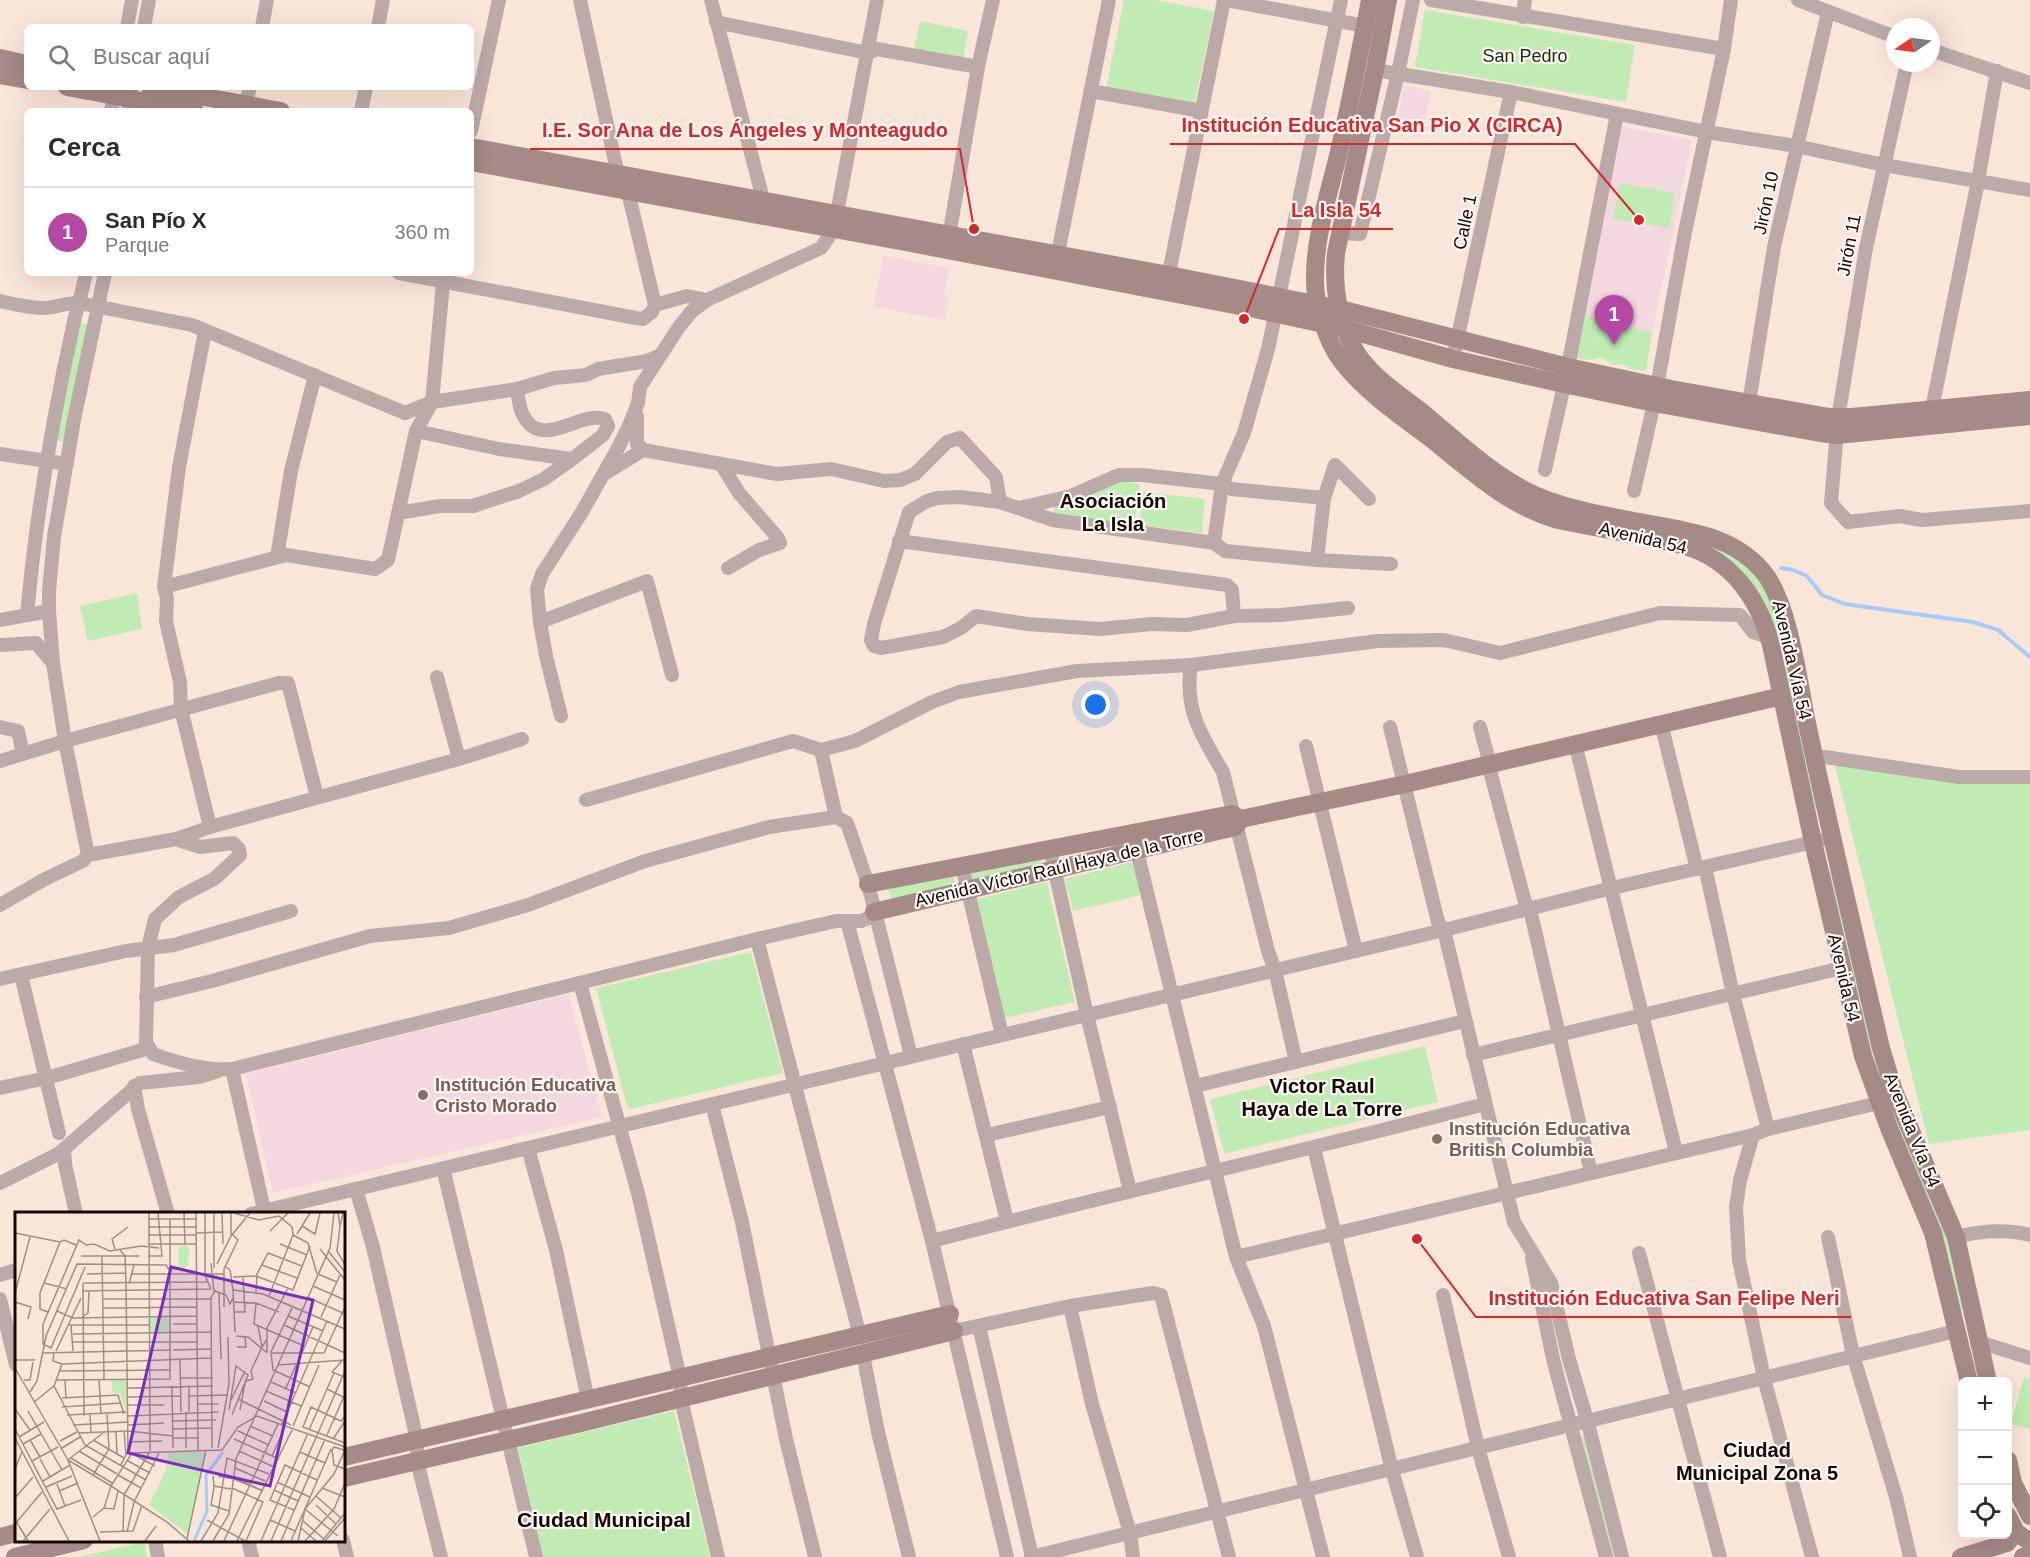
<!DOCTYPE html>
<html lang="es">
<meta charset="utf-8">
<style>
:root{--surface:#fff;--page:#f7f7f7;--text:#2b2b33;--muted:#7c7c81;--line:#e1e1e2;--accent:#b648a5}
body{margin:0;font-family:Helvetica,sans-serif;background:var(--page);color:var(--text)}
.controls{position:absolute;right:18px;bottom:18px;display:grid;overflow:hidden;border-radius:9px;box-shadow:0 6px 24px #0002}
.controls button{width:54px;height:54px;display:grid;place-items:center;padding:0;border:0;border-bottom:2px solid var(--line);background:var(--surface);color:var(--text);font:30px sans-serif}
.compass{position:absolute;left:1886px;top:18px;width:54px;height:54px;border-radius:50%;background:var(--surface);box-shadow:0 6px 24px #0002;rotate:257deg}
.you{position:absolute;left:1096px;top:705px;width:21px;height:21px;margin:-15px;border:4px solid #fff;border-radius:50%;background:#1a73e8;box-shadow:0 0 0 9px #1a73e833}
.badge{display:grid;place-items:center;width:39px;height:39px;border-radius:50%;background:var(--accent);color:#fff;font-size:20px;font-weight:700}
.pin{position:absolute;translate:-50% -50px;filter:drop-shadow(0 2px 3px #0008)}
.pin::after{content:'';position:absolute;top:32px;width:21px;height:18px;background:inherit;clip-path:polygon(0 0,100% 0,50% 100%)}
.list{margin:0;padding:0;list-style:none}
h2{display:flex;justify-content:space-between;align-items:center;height:78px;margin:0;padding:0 24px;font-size:26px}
h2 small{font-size:20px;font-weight:400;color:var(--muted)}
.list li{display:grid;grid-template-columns:39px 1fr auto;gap:18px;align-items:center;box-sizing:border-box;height:90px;padding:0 24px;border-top:2px solid var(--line)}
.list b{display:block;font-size:22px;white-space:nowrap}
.list p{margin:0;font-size:20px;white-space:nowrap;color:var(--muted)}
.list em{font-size:20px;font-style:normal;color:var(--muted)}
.icon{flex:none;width:33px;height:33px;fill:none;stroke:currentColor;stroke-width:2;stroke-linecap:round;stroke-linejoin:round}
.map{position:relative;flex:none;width:2030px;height:1557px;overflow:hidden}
.search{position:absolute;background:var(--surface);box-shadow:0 6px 24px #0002;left:24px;top:24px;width:450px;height:66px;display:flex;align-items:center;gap:15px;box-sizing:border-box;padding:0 21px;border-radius:9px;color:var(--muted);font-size:22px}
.panel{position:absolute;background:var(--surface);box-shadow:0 6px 24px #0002;left:24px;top:108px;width:450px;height:168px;border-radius:9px}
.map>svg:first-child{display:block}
</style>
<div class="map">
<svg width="2030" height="1557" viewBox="0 0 2030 1557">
<rect width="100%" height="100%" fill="#fae6d8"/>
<g fill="#f3d9df">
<polygon points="1404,85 1431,91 1421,136 1395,131"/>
<polygon points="1620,126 1692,140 1652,333 1584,315"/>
<polygon points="883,255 949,268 944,296 949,297 945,320 874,307"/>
<polygon points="568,994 602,1117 273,1193 246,1074"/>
</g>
<g fill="#c0ecb3">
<polygon points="1124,0 1155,0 1214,11 1194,106 1106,89"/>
<polygon points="1425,10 1635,45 1626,102 1415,67"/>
<polygon points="920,21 968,31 963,60 914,50"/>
<polygon points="1620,183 1675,193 1669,228 1613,219"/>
<polygon points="1584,315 1652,333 1646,370 1633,370 1621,364 1613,365 1601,358 1590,360 1576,358"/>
<polygon points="79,323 88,324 64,442 56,440"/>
<polygon points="1120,481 1140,484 1134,526 1053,515 1054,505"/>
<path d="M1498,482L1694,539L1740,559L1757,576L1777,613L1820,808L1812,809L1764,603C1748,575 1734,558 1705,545L1562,515Z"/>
<polygon points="1143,492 1205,499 1202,533 1139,525"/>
<polygon points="137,593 142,629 88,641 80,606"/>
<polygon points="1834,762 1967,784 2030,781 2030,1130 1929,1144"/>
<polygon points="1041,858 1043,866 973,884 970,871"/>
<polygon points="1132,862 1141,895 1073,911 1065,879"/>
<polygon points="1833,870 1942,1216 1966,1309 1958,1310 1880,1090 1825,872"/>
<polygon points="953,875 956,885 891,900 888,889"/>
<polygon points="1047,882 1075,1002 1005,1018 977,899"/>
<polygon points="751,952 783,1073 630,1109 627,1106 596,988"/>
<polygon points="1425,1046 1438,1102 1224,1154 1210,1099"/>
<polygon points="2024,1377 2030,1379 2030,1429 2011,1424"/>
<polygon points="674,1411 710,1557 543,1557 518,1448"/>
<polygon points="1583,1436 1585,1438 1617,1557 1611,1557 1581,1437"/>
<polygon points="144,1542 147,1557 77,1557"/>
</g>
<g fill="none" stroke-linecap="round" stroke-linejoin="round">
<polyline stroke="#a5cbf8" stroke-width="4" points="1781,568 1793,570 1807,576 1822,595 1845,604 1973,622 1998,630 2030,657"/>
<g stroke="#bcaaa8" stroke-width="14">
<polyline points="711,0 763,199 763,207"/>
<polyline points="1226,0 1365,26"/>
<polyline points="1431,0 1724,49"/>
<polyline points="1798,0 1895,37"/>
<polyline points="1523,17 1525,0"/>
<polyline points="716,22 868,53 877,49 978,67"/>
<polyline points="127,27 132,0"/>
<polyline points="144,27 149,0"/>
<polyline points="262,27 267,0"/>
<polyline points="378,27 383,0"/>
<polyline points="1931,50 2030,83"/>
<polyline points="1907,63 1866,248 1838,418 1831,503 1848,522 1900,516 1922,520 2030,511"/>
<polyline points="1375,70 1511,92 1707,132 1796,146 1884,165 2030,190"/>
<polyline points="1091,91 1201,111"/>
<polyline points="111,111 116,87"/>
<polyline points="128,111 132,87"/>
<polyline points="244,111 250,87"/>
<polyline points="361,111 366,87"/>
<polyline points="471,131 499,0"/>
<polyline points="1340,233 1360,234 1398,73 1413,0"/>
<polyline points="948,242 978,67 993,0"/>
<polyline points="1056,263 1109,0"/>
<polyline points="399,273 636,318 643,319 652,312 655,305 628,192 618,175 580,0"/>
<polyline points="1167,283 1224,0"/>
<path d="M0,301C13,304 27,307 40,308C54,309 65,302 79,303L192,325L405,413L432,402L517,389L554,378L586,375L598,369L647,361L659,356"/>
<polyline points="655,305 687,296 707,300"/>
<polyline points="205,331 179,467 164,587 167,598 166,621 180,682 181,709 210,827"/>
<polyline points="1453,359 1511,92"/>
<polyline points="1749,403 1774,247 1828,12"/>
<polyline points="1932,409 1978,181 1997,71"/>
<polyline points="637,416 637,444 643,450 777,474 831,469 884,481 900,480 915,474 947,442 960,438 996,477 1000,502"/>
<polyline points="416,431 499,449 571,459"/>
<polyline points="0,454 67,464"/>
<polyline points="721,464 739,493 778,538 780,543 759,550 728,568"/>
<polyline points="1545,470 1568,367 1617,114"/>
<polyline points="604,474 643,450"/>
<polyline points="1634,491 1654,403 1685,232 1724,49 1731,0"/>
<polyline points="1019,508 1071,496 1119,475 1142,475 1222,484 1232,489 1324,498"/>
<path d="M398,513L440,506H473L519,491L544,479L575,457L603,435L608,426L605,419C579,410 540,453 522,413C519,406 518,396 517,389"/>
<polyline points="899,541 1227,585 1232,590 1234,616"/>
<polyline points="1214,543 1222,484 1244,433 1268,349 1341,0"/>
<polyline points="277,557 291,471 315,375"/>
<polyline points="1317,560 1324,498 1335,465 1369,499"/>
<polyline points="164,587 286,555 375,569 388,560 416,431 432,402 444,273"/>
<polyline points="1348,608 1281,615 1234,616 1187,625 1152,624 1100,629 1027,624 976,616 961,628 943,637 881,648 874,646 871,640 874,624 909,512 927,501 938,498 960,497 1000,502 1053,520 1214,543 1225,551 1317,560 1391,564"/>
<path d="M27,615C36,515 53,415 75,317C79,302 83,288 86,273"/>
<polyline points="0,620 49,611"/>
<polyline points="540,622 647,581 672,675"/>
<polyline points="0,645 36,643 53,663"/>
<path d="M1191,665C1184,709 1201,735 1223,772L1268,951L1275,970L1296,1062"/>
<polyline points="437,677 459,759"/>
<polyline points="561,716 546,656 540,622 537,589 542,574 582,512 618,448 629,426 638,403 640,387 679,327 692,311 707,300 821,248 834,229 877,0"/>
<polyline points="1661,723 1697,869"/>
<polyline points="0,727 18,731 23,754"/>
<polyline points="1390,727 1438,922 1444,930 1514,1222 1551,1283 1569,1359 1587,1420 1622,1557"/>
<polyline points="1480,727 1490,764 1490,771 1525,902 1530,909 1591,1173"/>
<polyline points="1575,743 1676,1152"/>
<polyline points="1306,746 1356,951"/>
<polyline points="821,750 836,817 847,823 868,884 911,1056"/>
<polyline points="1814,758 1825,757 1959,777 2030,777"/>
<polyline points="0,761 65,741 279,683 288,683 317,797"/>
<polyline points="586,800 793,741 821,750 855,741 932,702 959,692 1077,671 1191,665 1378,641 1444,640 1500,653 1660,613 1740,615 1753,632 1769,637"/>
<path d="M176,839L200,847L233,843L239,849L240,855L214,879L179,897L155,919L148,948L146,1042L153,1054C178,1063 206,1071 232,1069L757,939L836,921H861L871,917L874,912"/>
<polyline points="1135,843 1236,1257 1264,1326 1323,1557"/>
<polyline points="1050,849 1087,1015 1130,1191"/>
<polyline points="88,855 65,741 53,663 49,611 49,591 54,537 74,420 105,273"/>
<polyline points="962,866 1002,1035"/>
<polyline points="1705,867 1733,994 1768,1129"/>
<polyline points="0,905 45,879 83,861 88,855 176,839 210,827 459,759 522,739"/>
<polyline points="847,921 932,1241 1007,1557"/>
<polyline points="757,939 860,1336"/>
<polyline points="21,975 59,1133"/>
<polyline points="0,979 126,951 174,945 291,911"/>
<polyline points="580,983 639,1197 680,1378 681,1399 718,1557"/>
<polyline points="146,997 212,981 370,936 449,928 528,905 645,861 769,827 836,817"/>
<polyline points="963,1044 1007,1221"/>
<polyline points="1473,1055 1842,968"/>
<polyline points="232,1069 265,1214"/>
<polyline points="134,1086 138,1109 168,1214"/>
<polyline points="1195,1086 1465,1021"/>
<polyline points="0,1088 47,1078 149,1048"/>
<polyline points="712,1104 742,1222 786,1439 815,1557"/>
<polyline points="987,1135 1110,1107"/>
<polyline points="1753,1135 1740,1180 1736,1207 1739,1260 1764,1378 1812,1557"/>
<polyline points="528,1148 556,1250 588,1400"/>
<polyline points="1314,1148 1392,1470 1417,1557"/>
<polyline points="64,1149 65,1164 76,1214"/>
<polyline points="443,1168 536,1557"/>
<polyline points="0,1183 58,1154 140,1083 199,1077 218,1071"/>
<polyline points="356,1189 373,1247 417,1440 417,1461 441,1557"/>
<polyline points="251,1214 1444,930 1612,888 1822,840"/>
<polyline points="1828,1237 1853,1355 1896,1497 1910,1557"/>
<path d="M1956,1237C1980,1231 2006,1229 2030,1235"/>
<path d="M932,1241C1116,1193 1301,1152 1485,1104"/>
<polyline points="1639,1253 1720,1557"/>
<polyline points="1236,1257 1753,1135 1768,1129 1879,1103"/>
<polyline points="1532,1258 1554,1363 1606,1557"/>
<polyline points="0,1275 16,1270"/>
<polyline points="1443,1295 1478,1448 1509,1557"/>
<polyline points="0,1299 16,1365"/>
<polyline points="1070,1306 1092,1404 1130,1533 1133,1557"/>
<polyline points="979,1326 1032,1557"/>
<polyline points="954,1331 1070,1306 1153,1293 1161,1295 1229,1557"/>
<polyline points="1979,1342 2030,1358"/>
<polyline points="863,1354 878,1432 909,1557"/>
<polyline points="155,1540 158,1557"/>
<polyline points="248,1540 252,1557"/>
<polyline points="343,1540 347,1557"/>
<polyline points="1031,1557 1956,1331"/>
</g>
<g stroke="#a58a87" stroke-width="18">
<path d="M1370,0C1360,52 1350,104 1338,156C1328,196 1314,240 1315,282C1315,304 1327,341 1340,359C1363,390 1398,414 1429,437C1469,469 1508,506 1558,520C1587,526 1616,531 1644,537C1658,540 1672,542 1685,546C1732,560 1759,599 1771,645L1813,842L1863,1056L1889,1128L1933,1233L1969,1382"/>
<path d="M1388,0L1375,70L1336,253C1333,285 1338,318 1353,347C1368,375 1399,394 1423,413C1463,446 1505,488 1556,503C1586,513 1619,518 1650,524C1693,532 1736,537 1765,574C1790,607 1799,686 1808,728C1831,835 1856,942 1881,1048L1894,1091L1956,1237L1988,1382"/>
<polyline points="0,58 27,64"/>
<polyline points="0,75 27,80"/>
<polyline points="67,87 195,111"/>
<polyline points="150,87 281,111"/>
<polyline points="471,147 1169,275 1340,309 1568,367 1671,389 1829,417 1852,417 2030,400"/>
<polyline points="471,162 916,244 1255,309 1346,329 1453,359 1564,384 1654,403 1820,433 1837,435 2030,416"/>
<polyline points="868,884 1232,814 1241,819 1405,784 1782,696"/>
<polyline points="874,912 1235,827 1241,819"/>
<polyline points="344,1457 950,1314"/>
<polyline points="2008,1460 2013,1483 2030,1516"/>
<polyline points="344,1478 581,1423 954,1331"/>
<polyline points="2008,1516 2016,1532 2030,1542"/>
<polyline points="0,1537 16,1533"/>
<polyline points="15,1557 84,1540"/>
<polyline points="1961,1557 2007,1543 2016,1532"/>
<polyline points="2023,1557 2030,1555"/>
</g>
</g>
<g fill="#8d6e63" stroke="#fdf6f2" stroke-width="2">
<circle cx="423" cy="1095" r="6"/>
<circle cx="1437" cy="1139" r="6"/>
</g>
<g text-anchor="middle" stroke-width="4.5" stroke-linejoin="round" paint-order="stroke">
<g font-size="18" fill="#143209" stroke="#fdf6f2">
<text x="1525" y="62">San Pedro</text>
</g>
<g font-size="18" fill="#140903" stroke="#fdf6f2">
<text transform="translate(1766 203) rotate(-78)" y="6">Jirón 10</text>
<text transform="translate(1465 222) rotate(-78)" y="6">Calle 1</text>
<text transform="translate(1849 245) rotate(-79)" y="6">Jirón 11</text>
<text transform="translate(1643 538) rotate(13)" y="6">Avenida 54</text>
<text transform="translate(1792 660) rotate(77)" y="6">Avenida Vía 54</text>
<text transform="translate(1059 868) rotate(-13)" y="6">Avenida Víctor Raúl Haya de la Torre</text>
<text transform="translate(1844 978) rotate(77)" y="6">Avenida 54</text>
<text transform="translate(1912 1130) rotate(68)" y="6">Avenida Vía 54</text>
</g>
<g font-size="18" font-weight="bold" fill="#785e54" stroke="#fdf6f2" text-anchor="start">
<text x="435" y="1091">Institución Educativa<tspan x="435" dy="21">Cristo Morado</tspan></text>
<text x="1449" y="1135">Institución Educativa<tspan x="1449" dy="21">British Columbia</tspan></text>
</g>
<g font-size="20" font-weight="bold" fill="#140903" stroke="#fdf6f2">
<text x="1113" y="508">Asociación<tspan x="1113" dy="23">La Isla</tspan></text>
<text x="1322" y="1093">Victor Raul<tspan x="1322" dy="23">Haya de La Torre</tspan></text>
<text x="1757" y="1457">Ciudad<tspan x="1757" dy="23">Municipal Zona 5</tspan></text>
</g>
<g font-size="21" font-weight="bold" fill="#140903" stroke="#fdf6f2">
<text x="604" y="1527">Ciudad Municipal</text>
</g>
</g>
<g transform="translate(15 1212)">
<rect width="330" height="330" fill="#fae6d8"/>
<path d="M170,33L174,37L173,53L168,57L163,53V36ZM135,105H155V120H135ZM96,168H111V199L105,181H98ZM153,240H190L173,322L134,293L151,258Z" fill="#c0ecb3"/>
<path fill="none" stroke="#a5cbf8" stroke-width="3" d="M179,329L192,299L191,263L208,240"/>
<path fill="none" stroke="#9e8e83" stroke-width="1.5" d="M134,1L135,239M169,1L170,32M181,1L183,238M190,1V63L196,77M199,1V56M207,1L208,32M219,1L244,8L264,4M323,1L325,14L328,1M133,7H181M287,14L300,22L305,1M325,14L322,39L330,53M133,15H181M255,19L273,1M0,21L45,30L49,28L61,33M181,21L207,20M282,22L295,1M133,23H181M216,23V1M278,23L293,31L302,62M133,32H181M265,32L292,43M100,37L97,27L113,15M305,37L330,68M105,38L110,44L111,70L113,242M314,40L330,60M66,44H124M133,44H147L143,1M87,45L89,167M196,51L199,79M202,52L216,24L235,1M247,53L282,66M70,55L36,136L28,132V112L64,28L71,33L79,32L95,39L126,34L144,36M211,55L215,58L218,78L220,120M72,62L111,61M116,62H209M303,62L322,70M218,65L241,64L278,78L295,34M29,71L52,77M68,71L69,204M68,71L192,70M114,72L119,53M298,74L330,88M218,78L248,82L330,117M67,79L196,77M204,80L206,147M241,80L242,62L253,41L287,54M0,81L15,25M254,84L278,23L277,15L264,4M292,85L330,102M88,87H196M0,90L16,95L13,107M218,90L241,91L264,100M241,91L239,112L289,134M209,95V57L223,28L217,22M88,96L182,95M277,96L256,140L258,158L295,175M42,99L58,106L182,104M33,100L25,97V81L45,30M219,100H230L228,65M273,104L308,119M67,105L73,101L74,79M306,105L325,63M158,112H182M54,113H134M56,113L58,139M269,113L330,141M243,114L247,135L252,127M58,122L196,120M221,124L233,125L252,141M58,130H182M222,135H231L230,124M158,138L196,137M41,139L66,86M39,140L38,149L47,152L196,146M27,141L156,138M252,141V116L273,76M257,141H309M287,141L298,115M309,141L330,95M165,147L166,200M0,148H20M327,149L317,160L329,165M263,153L330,148M0,156L53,248L85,329M44,159L156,158M166,166H198M84,167L86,202M9,168H15L18,150M41,168L155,167V7M50,168L51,186M231,169L238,167L236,159L246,137M256,170L281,181M39,174L70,233L131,268M157,174L158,236M174,174V200M113,176L198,174M271,176L281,153M312,177L330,186M251,179L286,194M15,180L22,169L31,124L62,52L151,53L155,59M174,184L212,183M113,185L166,184M47,186L103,183L109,202M223,187L276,213M216,188L230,159M249,189L272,200M19,190L39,174L47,152M183,192H203M113,193H149M47,195L106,191M0,197L15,218M214,198L221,154L233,163L217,203M225,198L230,171M13,199L47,258M171,200V236M52,203L111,200M75,203L76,221M113,204L203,200M330,204L326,209L296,195L288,215L330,231M158,209L201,208M267,212L312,109M58,213L114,210M113,213L149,211M235,214L258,224M278,214L304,153M0,217L42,297L66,288M158,217L197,216M294,218L319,161M101,219L102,242M223,219L254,233M63,221L113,219L158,224M312,223L330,182M4,225L29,210M0,226L54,329M158,226H183M219,227L264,247M318,227L330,209M15,228L25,245M78,228L109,246M45,229L62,220M113,230L147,229M8,232L26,222M47,236L65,225M197,236L196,86L200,79L211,83L215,92L218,86M203,236L214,172L213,125M329,238L319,235L317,238L319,253L330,257M64,239L102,262M224,239L259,255M285,240L310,251M118,242L140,254M257,244L269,217M56,246L97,271M25,247L35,265M54,247L88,221M53,248L96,274L117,241L207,238L223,215L242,204L330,235M17,249L43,235M113,249L135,261M105,254L111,243L109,219M220,256L250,269M0,257L7,240M78,263L94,237L92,202M103,263L126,276M198,264L199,274L216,277M203,264L219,265L248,279L219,267ZM28,269L55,253M262,270L295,285M42,272L50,294M31,275L57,264M199,275L196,293L214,299M217,276L248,290L231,329M307,276L330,285M259,278L283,289M44,279L63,271M301,284L326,306M0,286L18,265M301,293L321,312M89,296L99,297L103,279M290,297L323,324M279,298L255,288L270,253L302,268M78,305L89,296L96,274L152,310L174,329M192,308L230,329M255,308L280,319M1,309L13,329M288,309L309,327M0,312L27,280M286,316L301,329M85,320L118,319L127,293M108,320L109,283L134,241M112,320L119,290L144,241M172,327L191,238M8,329L35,297M130,329L141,314M186,329L203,301L212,246L254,262M198,329L214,302L221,247L315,36L319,1M209,329L263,212M222,329L277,218M246,329L293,221M256,329L330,159M266,329L310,227M276,329L316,237M283,329L290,297L319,262L330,238M290,329L319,297L330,271M307,329L330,301M310,329L330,306"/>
<path fill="#7b2cbf" fill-opacity="0.15" stroke="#7b2cbf" stroke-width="3" d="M156,55L298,88L255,274L113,241Z"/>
<rect width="330" height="330" fill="none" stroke="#140903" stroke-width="3"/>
</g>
<path fill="none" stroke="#d62828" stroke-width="2" d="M1639 220L1575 144H1170M974 229L960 149H530M1244 319L1279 229H1393M1417 1239L1476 1317H1851"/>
<g fill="#d62828" stroke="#fdf6f2" stroke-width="2">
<circle cx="1639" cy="220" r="6"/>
<circle cx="974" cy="229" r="6"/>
<circle cx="1244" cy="319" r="6"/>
<circle cx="1417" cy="1239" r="6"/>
</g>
<g font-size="20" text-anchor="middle" font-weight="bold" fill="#d62828" stroke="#fdf6f2" stroke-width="4.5" stroke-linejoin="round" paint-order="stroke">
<text x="1372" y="132">Institución Educativa San Pio X (CIRCA)</text>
<text x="745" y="137">I.E. Sor Ana de Los Ángeles y Monteagudo</text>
<text x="1336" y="217">La Isla 54</text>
<text x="1664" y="1305">Institución Educativa San Felipe Neri</text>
</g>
</svg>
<div class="controls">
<button>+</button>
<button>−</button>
<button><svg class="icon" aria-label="locate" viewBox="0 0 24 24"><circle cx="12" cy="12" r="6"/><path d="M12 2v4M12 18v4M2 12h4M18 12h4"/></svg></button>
</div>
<svg class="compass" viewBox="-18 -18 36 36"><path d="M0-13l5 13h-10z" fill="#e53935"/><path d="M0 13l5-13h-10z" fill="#7c7c81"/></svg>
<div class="you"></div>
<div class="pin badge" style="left:1614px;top:345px">1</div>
<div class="search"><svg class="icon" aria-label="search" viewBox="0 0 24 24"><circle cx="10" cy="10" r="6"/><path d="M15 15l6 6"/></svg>Buscar aquí</div>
<section class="panel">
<h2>Cerca<small></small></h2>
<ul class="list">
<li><span class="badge">1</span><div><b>San Pío X</b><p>Parque</p></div><em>360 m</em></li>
</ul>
</section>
</div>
